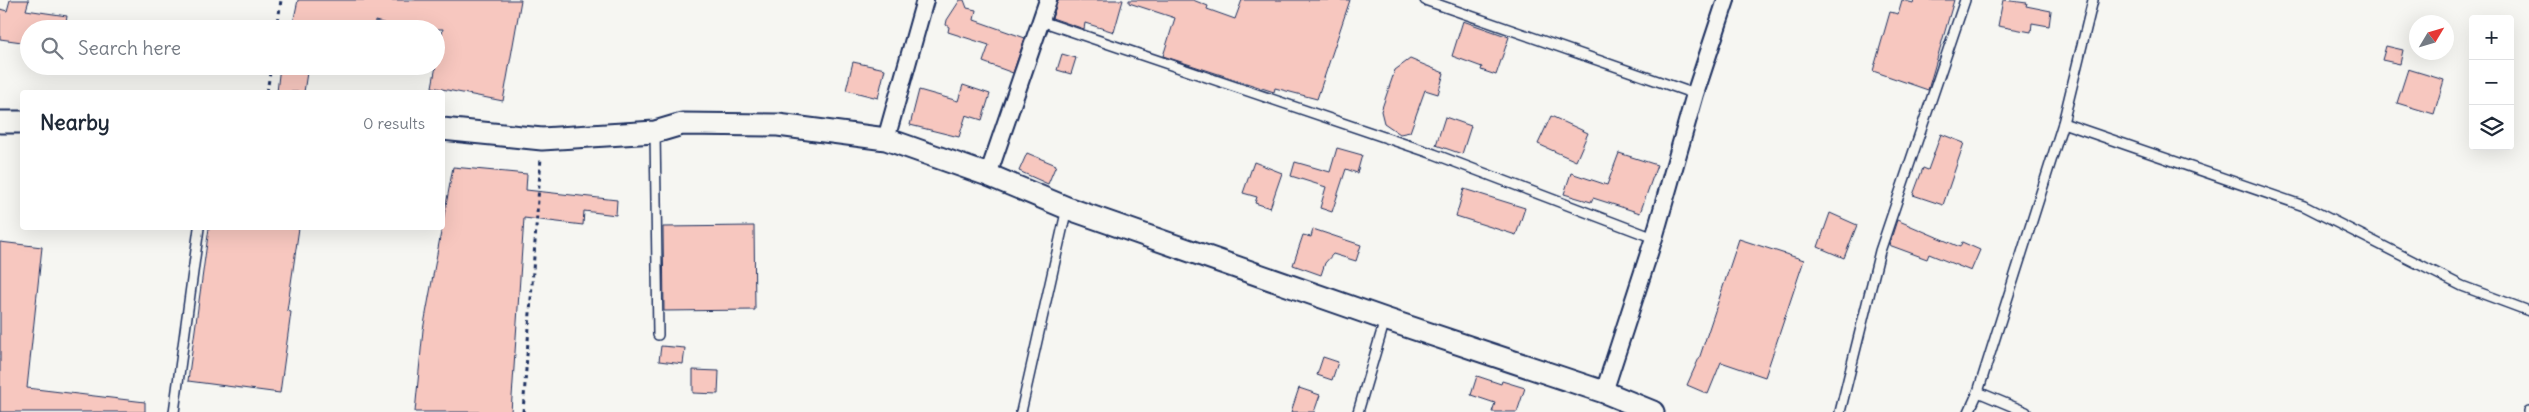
<!DOCTYPE html>
<meta charset="utf-8">
<style>
:root{--surface:#fff;--page:#f2f2f3;--text:#1f2937;--muted:#747a83;--line:#e0e1e3}
body{margin:0;font-family:Delius,sans-serif;background:var(--page);color:var(--text)}
.controls{position:absolute;right:15px;top:15px;display:grid;overflow:hidden;border-radius:5px;box-shadow:0 5px 20px #0002}
.controls button{width:45px;height:45px;display:grid;place-items:center;padding:0;border:0;border-bottom:1px solid var(--line);background:var(--surface);color:var(--text);font:25px sans-serif}
.compass{position:absolute;left:2409px;top:15px;width:45px;height:45px;border-radius:50%;background:var(--surface);box-shadow:0 5px 20px #0002;rotate:52deg}
.list{margin:0;padding:0;list-style:none}
h2{display:flex;justify-content:space-between;align-items:center;height:65px;margin:0;padding:0 20px;font-size:21px}
h2 small{font-size:16px;font-weight:400;color:var(--muted)}
.icon{flex:none;width:28px;height:28px;fill:none;stroke:currentColor;stroke-width:2;stroke-linecap:round;stroke-linejoin:round}
.map{position:relative;flex:none;width:2529px;height:412px;overflow:hidden}
.search{position:absolute;background:var(--surface);box-shadow:0 5px 20px #0002;left:20px;top:20px;width:425px;height:55px;display:flex;align-items:center;gap:12px;box-sizing:border-box;padding:0 18px;border-radius:28px;color:var(--muted);font-size:19px}
.panel{position:absolute;background:var(--surface);box-shadow:0 5px 20px #0002;left:20px;top:90px;width:425px;height:140px;border-radius:5px}
.map>svg:first-child{display:block}
</style>
<div class="map">
<svg width="2529" height="412" viewBox="0 0 2529 412">
<rect width="100%" height="100%" fill="#f6f6f2"/>
<filter id="ink" filterUnits="userSpaceOnUse"><feTurbulence type="fractalNoise" baseFrequency=".02" numOctaves="2"/><feDisplacementMap in="SourceGraphic" scale="10" xChannelSelector="R" yChannelSelector="G"/><feConvolveMatrix kernelMatrix="1 2 1 2 8 2 1 2 1" color-interpolation-filters="sRGB"/></filter>
<g filter="url(#ink)">
<g fill="#f7c7bf" stroke="#1b2f5e">
<polygon points="10,0 29,0 26,10 67,16 65,29 29,29 29,43 0,39 0,9 7,11"/>
<polygon points="298,0 521,0 503,101 432,87 443,29 406,29 375,21 374,29 303,29 304,25 293,23"/>
<polygon points="960,0 964,0 967,8 976,10 974,20 1025,38 1013,73 983,62 989,45 948,32 949,27 946,25 947,20"/>
<polygon points="1058,0 1123,0 1114,32 1085,23 1084,29 1052,18"/>
<polygon points="1129,0 1193,0 1208,6 1207,9 1235,19 1242,0 1350,0 1317,99 1275,88 1274,92 1163,56 1175,18 1129,3"/>
<polygon points="1902,0 1913,3 1914,0 1954,0 1928,90 1873,71 1890,12 1898,14"/>
<polygon points="2003,0 2027,3 2026,6 2051,11 2049,26 2032,23 2031,32 1998,26"/>
<polygon points="1463,21 1509,37 1496,75 1481,70 1482,67 1452,56"/>
<polygon points="2386,46 2403,50 2400,64 2382,60"/>
<polygon points="1062,54 1076,58 1071,74 1057,70"/>
<polygon points="1410,59 1444,73 1438,94 1425,90 1410,132 1400,134 1384,123 1381,111 1395,70"/>
<polygon points="853,62 885,69 878,98 846,90"/>
<polygon points="280,66 308,66 304,92 277,92"/>
<polygon points="2408,69 2444,80 2434,114 2397,103"/>
<polygon points="963,85 990,94 982,120 966,115 959,137 910,125 919,90 958,101"/>
<polygon points="1551,116 1588,133 1576,161 1538,144"/>
<polygon points="1445,117 1471,126 1462,154 1436,145"/>
<polygon points="1941,134 1964,143 1943,205 1913,195 1923,168 1928,170"/>
<polygon points="1337,148 1362,155 1357,173 1346,169 1332,212 1320,208 1326,187 1291,176 1295,162 1330,172"/>
<polygon points="1027,153 1056,165 1048,184 1019,171"/>
<polygon points="1619,153 1657,165 1640,213 1593,198 1591,202 1564,194 1571,173 1607,185"/>
<polygon points="1254,162 1282,173 1270,208 1255,203 1257,197 1243,193"/>
<polygon points="453,167 527,174 526,190 617,200 616,215 584,211 583,225 524,218 511,412 415,412 423,330"/>
<polygon points="1464,189 1525,208 1516,235 1456,216"/>
<polygon points="1830,213 1857,225 1844,258 1818,247"/>
<polygon points="1897,220 1960,247 1962,242 1980,250 1971,271 1929,254 1927,259 1889,245"/>
<polygon points="754,226 755,310 664,311 663,227"/>
<polygon points="209,228 299,228 287,311 291,312 280,393 188,381"/>
<polygon points="1313,229 1361,245 1356,261 1333,254 1325,263 1321,275 1293,265 1303,235 1311,237"/>
<polygon points="1739,239 1804,260 1765,377 1721,362 1708,394 1687,385 1700,356"/>
<polygon points="0,242 42,247 27,388 145,402 145,412 0,412"/>
<polygon points="661,346 685,348 683,364 659,361"/>
<polygon points="1323,357 1338,362 1332,380 1317,375"/>
<polygon points="693,370 719,371 718,394 693,393"/>
<polygon points="1477,376 1501,384 1502,381 1525,388 1517,412 1492,412 1495,403 1471,395"/>
<polygon points="1299,388 1320,395 1314,412 1291,412"/>
</g>
<g fill="none" stroke-linecap="round" stroke-linejoin="round">
<g stroke="#1b2f5e" stroke-width="12">
<g id="service">
<polyline points="1425,0 1695,94"/>
<polyline points="1041,21 1434,154 1654,238"/>
<polyline points="2063,123 2304,206 2462,286 2529,311"/>
<polyline points="655,132 658,335"/>
<polyline points="1978,392 2026,412"/>
<polyline points="174,412 199,228"/>
<polyline points="1021,412 1067,208"/>
<polyline points="1358,412 1385,320"/>
<polyline points="1840,412 1880,251 1965,0"/>
<polyline points="1969,412 1978,392 2063,123 2093,0"/>
<polyline points="2529,412 2529,411"/>
</g>
</g>
<g stroke="#1b2f5e" stroke-width="20">
<g id="minor">
<polyline points="886,139 925,0"/>
<polyline points="988,175 1048,0"/>
<polyline points="1604,392 1654,238 1695,94 1726,0"/>
</g>
</g>
<g stroke="#1b2f5e" stroke-width="25">
<g id="tertiary">
<polyline points="0,122 22,122"/>
<polyline points="442,129 542,139 655,132 682,124 778,125 886,139 988,175 1067,208 1385,319 1604,392 1653,412"/>
</g>
</g>
<g stroke="#1b2f5e" stroke-width="3" stroke-dasharray="4 4" stroke-linecap="butt">
<polyline points="277,29 281,0"/>
<polyline points="267,92 271,66"/>
<polyline points="523,412 541,157"/>
</g>
<use href="#service" stroke="#f6f6f2" stroke-width="9"/>
<use href="#minor" stroke="#f6f6f2" stroke-width="16"/>
<use href="#tertiary" stroke="#f6f6f2" stroke-width="21"/>
</g>
</g>
</svg>
<div class="controls">
<button>+</button>
<button>−</button>
<button><svg class="icon" aria-label="layers" viewBox="0 0 24 24"><path d="M12 4l9 5-9 5-9-5zM3 14l9 5 9-5"/></svg></button>
</div>
<svg class="compass" viewBox="-18 -18 36 36"><path d="M0-13l5 13h-10z" fill="#e53935"/><path d="M0 13l5-13h-10z" fill="#747a83"/></svg>
<div class="search"><svg class="icon" aria-label="search" viewBox="0 0 24 24"><circle cx="10" cy="10" r="6"/><path d="M15 15l6 6"/></svg>Search here</div>
<section class="panel">
<h2>Nearby<small>0 results</small></h2>
<ul class="list">
</ul>
</section>
</div>
